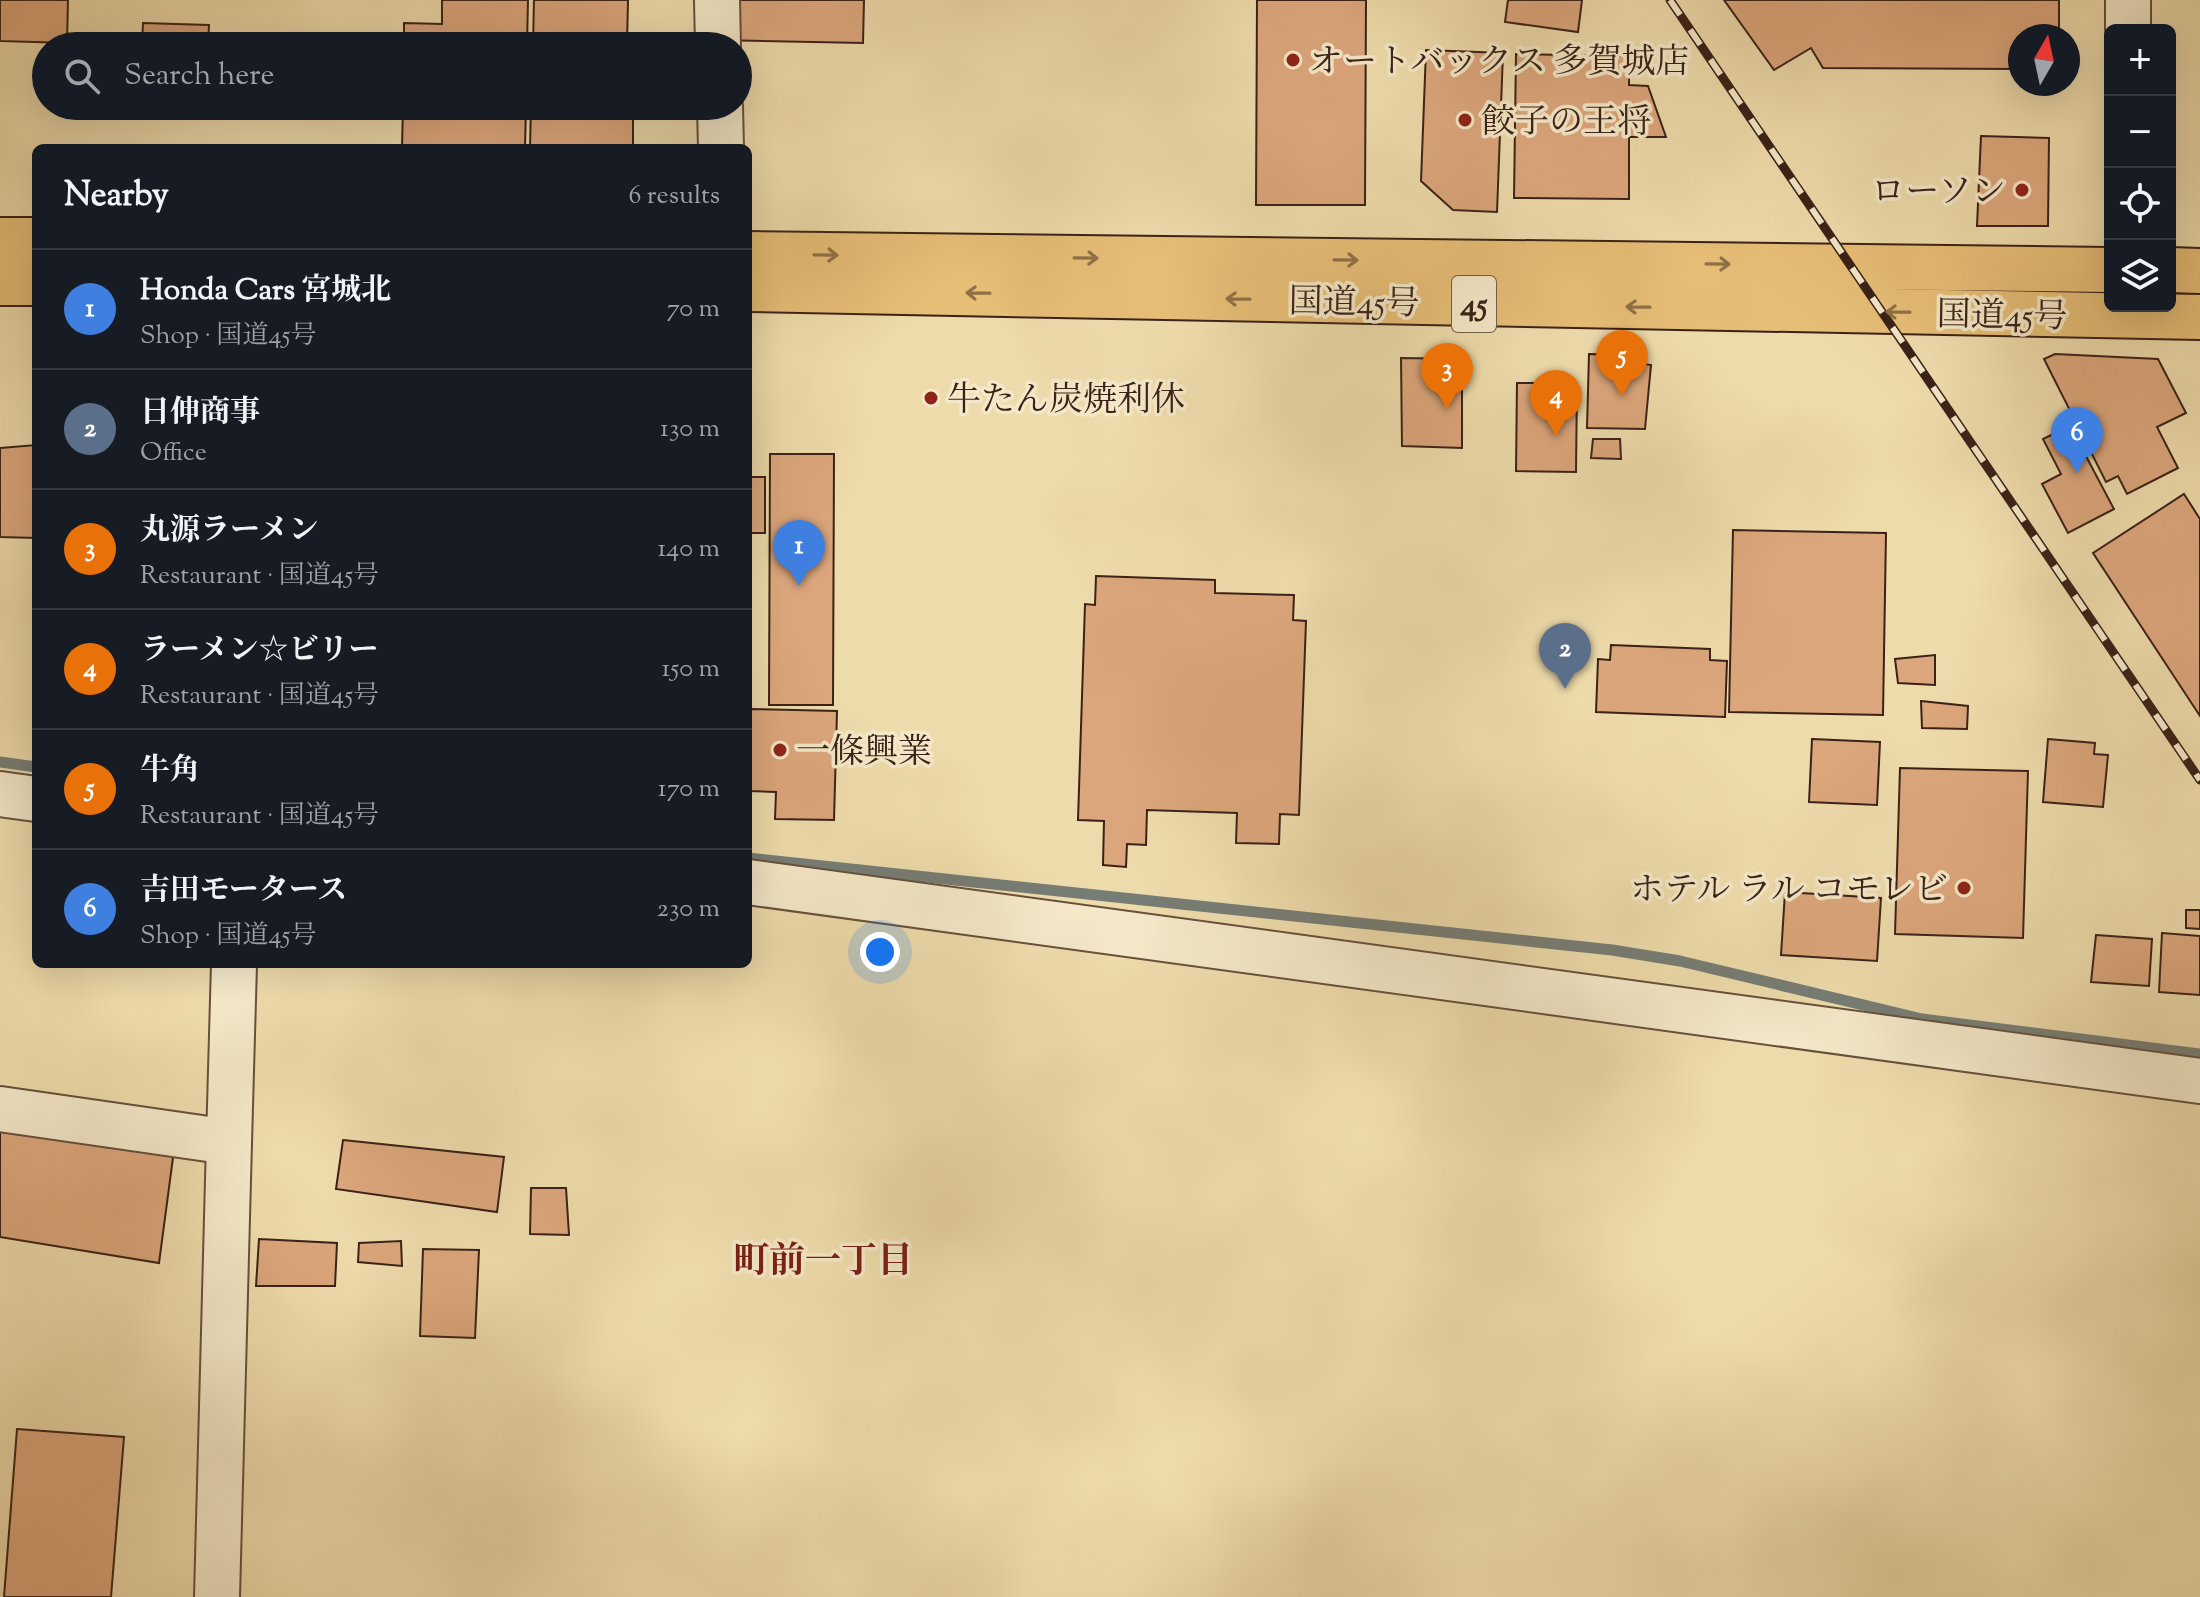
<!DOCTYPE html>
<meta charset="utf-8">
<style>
:root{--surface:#171b24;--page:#20242c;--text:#f1f3f6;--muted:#9ea1a6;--line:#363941;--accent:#c59692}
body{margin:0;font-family:"Sorts Mill Goudy","Noto Serif JP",serif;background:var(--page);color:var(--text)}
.controls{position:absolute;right:24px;top:24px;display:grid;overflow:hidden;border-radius:12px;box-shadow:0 8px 32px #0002}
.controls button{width:72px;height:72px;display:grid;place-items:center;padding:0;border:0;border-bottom:2px solid var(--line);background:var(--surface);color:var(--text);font:40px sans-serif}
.compass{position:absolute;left:2008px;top:24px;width:72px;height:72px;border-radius:50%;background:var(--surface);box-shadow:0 8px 32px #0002;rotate:9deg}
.you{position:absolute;left:880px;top:952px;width:28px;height:28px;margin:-20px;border:6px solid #fff;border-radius:50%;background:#1a73e8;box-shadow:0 0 0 12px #1a73e833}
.badge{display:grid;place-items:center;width:52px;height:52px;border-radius:50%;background:var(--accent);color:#fff;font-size:26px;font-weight:700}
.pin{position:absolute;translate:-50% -66px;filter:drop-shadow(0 2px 4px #0008)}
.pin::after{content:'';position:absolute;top:42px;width:28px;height:24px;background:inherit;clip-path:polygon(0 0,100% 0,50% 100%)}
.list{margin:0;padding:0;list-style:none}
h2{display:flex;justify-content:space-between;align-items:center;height:104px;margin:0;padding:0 32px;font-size:34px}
h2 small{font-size:26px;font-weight:400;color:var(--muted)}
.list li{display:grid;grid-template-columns:52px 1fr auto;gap:24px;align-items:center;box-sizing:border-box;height:120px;padding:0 32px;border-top:2px solid var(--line)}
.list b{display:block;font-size:30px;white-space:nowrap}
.list p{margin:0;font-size:26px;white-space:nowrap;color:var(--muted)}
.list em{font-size:26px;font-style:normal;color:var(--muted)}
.icon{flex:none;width:44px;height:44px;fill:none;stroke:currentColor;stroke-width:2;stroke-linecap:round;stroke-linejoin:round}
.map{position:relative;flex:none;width:2200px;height:1597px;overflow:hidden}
.search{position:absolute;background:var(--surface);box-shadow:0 8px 32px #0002;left:32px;top:32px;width:720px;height:88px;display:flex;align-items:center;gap:20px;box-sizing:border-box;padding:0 28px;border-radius:44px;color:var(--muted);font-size:30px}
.panel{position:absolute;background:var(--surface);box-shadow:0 8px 32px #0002;left:32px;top:144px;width:720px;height:824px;border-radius:12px}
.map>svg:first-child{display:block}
</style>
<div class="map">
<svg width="2200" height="1597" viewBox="0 0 2200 1597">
<rect width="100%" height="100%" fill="#eedbab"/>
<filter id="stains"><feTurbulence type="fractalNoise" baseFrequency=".0025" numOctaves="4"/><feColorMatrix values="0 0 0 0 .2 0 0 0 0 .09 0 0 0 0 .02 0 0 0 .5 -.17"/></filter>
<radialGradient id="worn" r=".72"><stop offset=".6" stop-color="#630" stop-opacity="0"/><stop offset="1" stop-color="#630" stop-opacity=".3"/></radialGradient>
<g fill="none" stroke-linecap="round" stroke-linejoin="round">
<g stroke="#767d75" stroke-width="11">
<polyline points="0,762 36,767"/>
<polyline points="748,858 1612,950 1680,961 1922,1019 2200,1054"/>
</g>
</g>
<g fill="#dca67c" stroke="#3a2217" stroke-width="2">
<polygon points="0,0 68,0 67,43 0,41"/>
<polygon points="442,0 528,0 527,46 404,46 404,23 442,24"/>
<polygon points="534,0 628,0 627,46 533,46"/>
<polygon points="720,0 864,0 863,43 719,40"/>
<polygon points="1257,0 1366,0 1365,205 1256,205"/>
<polygon points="1508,0 1582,0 1578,32 1505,22"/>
<polygon points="1724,0 2059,0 2059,36 2020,36 2020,69 1823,68 1811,48 1774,70"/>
<polygon points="143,23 209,25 208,46 142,46"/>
<polygon points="1426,50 1503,53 1497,212 1453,210 1421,181"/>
<polygon points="1516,54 1629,56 1629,85 1648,86 1666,137 1629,137 1629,199 1514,198"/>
<polygon points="403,106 526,106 525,148 402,148"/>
<polygon points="531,106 633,106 633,148 530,148"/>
<polygon points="1981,136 2049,138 2048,226 1977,226"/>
<polygon points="1589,354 1637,355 1637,363 1651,365 1645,429 1587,428"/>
<polygon points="2055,354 2158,359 2186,413 2157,427 2178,468 2127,494 2118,476 2106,482 2044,359"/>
<polygon points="1401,358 1462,359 1462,448 1402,446"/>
<polygon points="1517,383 1577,383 1576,472 1516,471"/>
<polygon points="2070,426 2114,509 2068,533 2042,484 2061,474 2043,439"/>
<polygon points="1593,439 1620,439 1621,459 1591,458"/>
<polygon points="36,445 36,538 0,537 0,448"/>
<polygon points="770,454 834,454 833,705 769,705"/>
<rect x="748" y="477" width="17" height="56"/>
<polygon points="2184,494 2200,519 2200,716 2093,553"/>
<polygon points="1733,530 1886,533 1883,715 1729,712"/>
<polygon points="1096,576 1215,580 1215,593 1294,595 1293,620 1306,621 1299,815 1280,814 1279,844 1236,843 1237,813 1147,810 1146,845 1127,844 1126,867 1103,865 1104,821 1078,820 1085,604 1095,605"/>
<polygon points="1611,645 1710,649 1710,660 1727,661 1725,717 1596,712 1598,659 1610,660"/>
<polygon points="1935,655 1935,685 1898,683 1895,659"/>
<polygon points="1921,701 1968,706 1967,729 1922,728"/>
<polygon points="748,709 837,711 834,820 775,819 776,792 748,791"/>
<polygon points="1812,739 1880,742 1877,805 1809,802"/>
<polygon points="2048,739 2095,743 2094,754 2108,755 2103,807 2043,802"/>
<polygon points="1900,768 2028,771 2023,938 1895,934"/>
<polygon points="1785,892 1881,898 1877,961 1781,955"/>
<polygon points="2186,910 2200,910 2200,929 2186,928"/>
<polygon points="2162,933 2200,936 2200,995 2159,992"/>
<polygon points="2096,935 2152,939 2149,986 2091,982"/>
<polygon points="0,1126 174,1150 159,1263 0,1237"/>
<polygon points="343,1140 504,1157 497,1212 336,1189"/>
<polygon points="531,1188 566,1188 569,1235 530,1234"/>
<polygon points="259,1239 337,1243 335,1286 256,1286"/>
<polygon points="401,1241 402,1266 358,1262 359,1243"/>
<polygon points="423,1249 479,1250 475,1338 420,1336"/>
<polygon points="17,1429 124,1437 111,1597 4,1597"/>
</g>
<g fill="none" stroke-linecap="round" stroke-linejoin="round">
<g stroke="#67503c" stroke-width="48">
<g id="minor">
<polyline points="717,0 718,46"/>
<polyline points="2128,0 2128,30"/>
<polyline points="720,106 721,148"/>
<polyline points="0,794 36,799"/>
<polyline points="748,882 2200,1081"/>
<polyline points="0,1109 229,1142 217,1597"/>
<polyline points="229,1142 234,964"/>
</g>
</g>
<g stroke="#3a2217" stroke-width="48">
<g id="highway">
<polyline points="0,240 36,240"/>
<polyline points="748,254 2110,270"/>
<polyline points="2170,270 2200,271"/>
<polyline points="0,283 36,283"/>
<polyline points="748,289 2200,317"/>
</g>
</g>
<use href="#minor" stroke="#f4e8c8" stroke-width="44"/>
<use href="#highway" stroke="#e7be76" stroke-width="44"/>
<g stroke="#3a2217" stroke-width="9">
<polyline id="rail" points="1670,0 2200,780"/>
</g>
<use href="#rail" stroke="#f4e8c8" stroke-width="6" stroke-dasharray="18" stroke-linecap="butt"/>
</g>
<defs><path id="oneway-shaft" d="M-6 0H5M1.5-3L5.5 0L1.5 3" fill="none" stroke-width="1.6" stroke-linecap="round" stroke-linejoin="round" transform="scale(2)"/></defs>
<g stroke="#907046">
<use href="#oneway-shaft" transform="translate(826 255) rotate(1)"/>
<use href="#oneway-shaft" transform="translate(1086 258) rotate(1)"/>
<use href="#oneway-shaft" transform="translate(1346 260) rotate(1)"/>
<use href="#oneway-shaft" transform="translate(1718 264) rotate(1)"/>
<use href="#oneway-shaft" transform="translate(978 293) rotate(-179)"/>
<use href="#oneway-shaft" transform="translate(1238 299) rotate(-179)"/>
<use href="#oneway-shaft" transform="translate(1638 307) rotate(-179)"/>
<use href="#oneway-shaft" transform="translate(1898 312) rotate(-179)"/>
</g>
<g fill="#8f2418" stroke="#f4e8c8" stroke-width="3">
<circle cx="1293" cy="60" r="8"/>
<circle cx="1465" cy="120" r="8"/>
<circle cx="2022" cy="190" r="8"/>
<circle cx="931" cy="398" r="8"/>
<circle cx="780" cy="750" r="8"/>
<circle cx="1964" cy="888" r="8"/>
</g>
<g text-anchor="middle" stroke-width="7" stroke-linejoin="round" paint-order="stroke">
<rect fill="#f4e8c8" stroke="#725d4c" stroke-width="2" x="1452" y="276" width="44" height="56" rx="6"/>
<g font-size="32" font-weight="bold" fill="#3a2217">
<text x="1474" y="315">45</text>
</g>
<g font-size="34" fill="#3a2217" stroke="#f4e8c8" text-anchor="start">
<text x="1309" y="72">オートバックス 多賀城店</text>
<text x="1481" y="132">餃子の王将</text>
<text x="2006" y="202" text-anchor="end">ローソン</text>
<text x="947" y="410">牛たん炭焼利休</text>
<text x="796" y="762">一條興業</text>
<text x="1948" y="900" text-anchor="end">ホテル ラル コモレビ</text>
</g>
<g font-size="34" fill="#3a2217" stroke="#f4e8c8">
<text transform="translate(1354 301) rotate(1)" y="12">国道45号</text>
<text transform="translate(2002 314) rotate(1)" y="12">国道45号</text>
</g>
<g font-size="36" font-weight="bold" fill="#7a1f14" stroke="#f4e8c8">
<text x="823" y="1272">町前一丁目</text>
</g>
</g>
<rect width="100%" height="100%" filter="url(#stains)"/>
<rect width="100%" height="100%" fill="url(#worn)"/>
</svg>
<div class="controls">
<button>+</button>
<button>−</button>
<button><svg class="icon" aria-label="locate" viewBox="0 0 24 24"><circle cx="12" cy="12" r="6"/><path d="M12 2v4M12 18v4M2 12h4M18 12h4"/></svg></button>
<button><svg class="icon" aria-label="layers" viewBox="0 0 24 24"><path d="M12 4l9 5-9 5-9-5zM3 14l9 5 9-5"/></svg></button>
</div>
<svg class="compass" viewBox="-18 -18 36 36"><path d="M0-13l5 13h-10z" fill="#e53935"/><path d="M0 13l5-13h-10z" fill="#9ea1a6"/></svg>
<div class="you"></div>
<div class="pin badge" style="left:799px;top:586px;background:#3f7fe0">1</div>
<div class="pin badge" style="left:1565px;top:689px;background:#5c6f8a">2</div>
<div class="pin badge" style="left:1447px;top:409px;background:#e8710a">3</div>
<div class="pin badge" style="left:1556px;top:436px;background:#e8710a">4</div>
<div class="pin badge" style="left:1622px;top:396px;background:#e8710a">5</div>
<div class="pin badge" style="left:2077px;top:473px;background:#3f7fe0">6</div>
<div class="search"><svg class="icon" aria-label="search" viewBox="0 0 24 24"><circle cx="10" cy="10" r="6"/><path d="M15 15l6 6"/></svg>Search here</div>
<section class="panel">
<h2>Nearby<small>6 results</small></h2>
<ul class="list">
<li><span class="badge" style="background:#3f7fe0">1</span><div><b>Honda Cars 宮城北</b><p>Shop · 国道45号</p></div><em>70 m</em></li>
<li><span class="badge" style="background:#5c6f8a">2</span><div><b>日伸商事</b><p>Office</p></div><em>130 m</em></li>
<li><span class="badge" style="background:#e8710a">3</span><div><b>丸源ラーメン</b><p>Restaurant · 国道45号</p></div><em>140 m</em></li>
<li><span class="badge" style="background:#e8710a">4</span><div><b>ラーメン☆ビリー</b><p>Restaurant · 国道45号</p></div><em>150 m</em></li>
<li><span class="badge" style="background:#e8710a">5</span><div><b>牛角</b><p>Restaurant · 国道45号</p></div><em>170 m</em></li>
<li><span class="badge" style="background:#3f7fe0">6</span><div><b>吉田モータース</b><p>Shop · 国道45号</p></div><em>230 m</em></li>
</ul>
</section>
</div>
